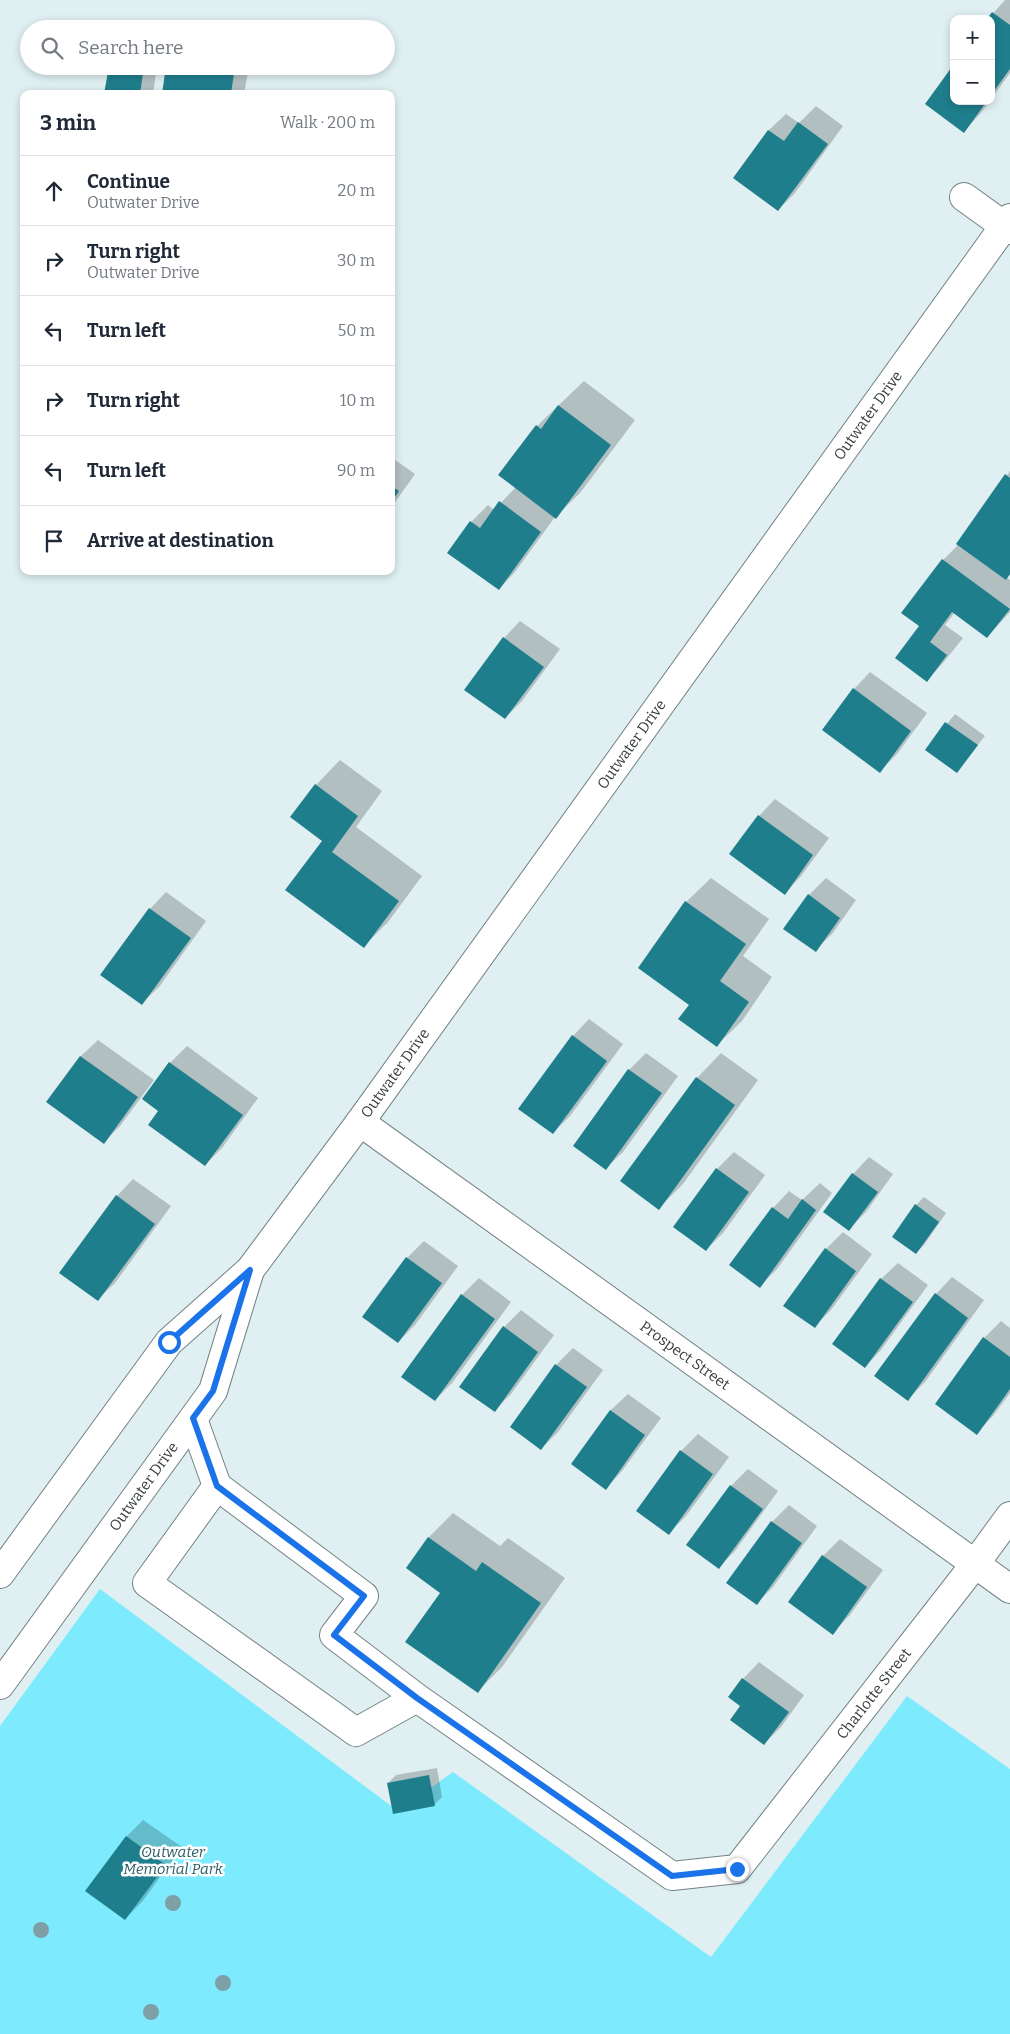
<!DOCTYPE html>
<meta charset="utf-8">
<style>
:root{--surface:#fff;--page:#f2f2f3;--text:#1f2937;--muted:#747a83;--line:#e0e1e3}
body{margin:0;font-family:Bitter,serif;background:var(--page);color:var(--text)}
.controls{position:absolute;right:15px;top:15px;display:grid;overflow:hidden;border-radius:10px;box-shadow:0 2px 8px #0003}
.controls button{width:45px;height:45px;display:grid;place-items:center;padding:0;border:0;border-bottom:1px solid var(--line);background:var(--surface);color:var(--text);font:25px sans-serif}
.stop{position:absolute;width:15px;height:15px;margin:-11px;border:4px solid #1a73e8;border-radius:50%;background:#fff}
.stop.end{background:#1a73e8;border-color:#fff;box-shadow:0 1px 5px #0008}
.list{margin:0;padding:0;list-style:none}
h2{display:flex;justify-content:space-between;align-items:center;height:65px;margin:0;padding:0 20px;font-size:21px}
h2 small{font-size:16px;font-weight:400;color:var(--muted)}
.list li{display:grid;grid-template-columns:32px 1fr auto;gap:15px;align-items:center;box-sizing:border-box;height:70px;padding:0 20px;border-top:1px solid var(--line)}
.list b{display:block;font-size:19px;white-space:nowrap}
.list p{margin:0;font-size:16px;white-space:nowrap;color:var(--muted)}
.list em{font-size:16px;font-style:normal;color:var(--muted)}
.icon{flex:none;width:28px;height:28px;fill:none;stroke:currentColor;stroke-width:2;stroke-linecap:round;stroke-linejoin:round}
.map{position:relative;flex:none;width:1010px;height:2034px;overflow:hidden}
.search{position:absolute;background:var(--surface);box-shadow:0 2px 8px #0003;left:20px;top:20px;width:375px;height:55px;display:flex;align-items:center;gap:12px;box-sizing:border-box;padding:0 18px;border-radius:28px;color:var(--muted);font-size:19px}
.panel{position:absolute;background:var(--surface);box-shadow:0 2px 8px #0003;left:20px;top:90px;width:375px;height:485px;border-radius:10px}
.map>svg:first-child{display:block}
</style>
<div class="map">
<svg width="1010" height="2034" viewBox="0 0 1010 2034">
<rect width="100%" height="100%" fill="#dfeff2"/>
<polygon fill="#7debfd" points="100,1589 398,1811 453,1772 711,1957 907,1696 1010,1769 1010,2034 0,2034 0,1726"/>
<g fill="#0003">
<polygon points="1005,0 1010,0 1010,73 991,99 991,19 988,19"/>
<polygon points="110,66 157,66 153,94 106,94"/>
<polygon points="167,66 249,66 244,94 163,94"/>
<polygon points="954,101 990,101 980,114 964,131 926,104"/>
<polygon points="816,106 843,126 795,193 778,210 734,178 769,130 786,114 799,123"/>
<polygon points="584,381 635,420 580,493 555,517 515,572 499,589 471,522 488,505 494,510 516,487 537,426"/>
<polygon points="391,457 415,474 391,508"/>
<polygon points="1010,471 1010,574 1007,578 1010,580 1010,612 987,637 955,612 945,625 963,638 943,663 927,680 921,626 903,613 943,560 959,544"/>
<polygon points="520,621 560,649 522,701 505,718 504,638"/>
<polygon points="870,672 927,713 897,754 880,771 854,689"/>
<polygon points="955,714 985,736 957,771 927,749"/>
<polygon points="340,760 382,791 356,827 422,876 388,922 364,946 324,840 316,785"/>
<polygon points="775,799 829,838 801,876 785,893 759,816"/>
<polygon points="711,878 769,919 743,956 772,977 742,1021 717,1045 690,1004 686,902"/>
<polygon points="826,878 856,900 832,934 815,950 809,895"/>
<polygon points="166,892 206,921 159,987 142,1003 150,909"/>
<polygon points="589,1019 623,1044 570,1116 553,1133 573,1036"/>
<polygon points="98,1040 154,1080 120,1126 104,1142 48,1102 81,1056"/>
<polygon points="187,1046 258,1098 222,1148 205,1165 160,1110 144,1099 170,1063"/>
<polygon points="646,1053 678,1076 623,1152 606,1168 574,1145 629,1070"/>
<polygon points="721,1053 758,1080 683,1184 659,1208 697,1078"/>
<polygon points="734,1152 765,1175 723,1233 706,1250 717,1169"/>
<polygon points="869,1157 893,1174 866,1212 849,1229 853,1174"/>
<polygon points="133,1179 171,1206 115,1283 98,1299 117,1196"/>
<polygon points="820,1183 832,1193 777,1269 760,1286 773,1208 789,1191 802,1200"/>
<polygon points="924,1197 946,1213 924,1245 916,1253 916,1205"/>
<polygon points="843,1232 872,1254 831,1310 814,1327 826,1249"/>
<polygon points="424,1241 458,1266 415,1325 398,1342 364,1317 407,1258"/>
<polygon points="898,1263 928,1285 881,1350 865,1367 881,1279"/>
<polygon points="952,1277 984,1300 925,1382 908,1399 936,1294"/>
<polygon points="479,1278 511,1302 452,1383 435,1400 462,1295"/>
<polygon points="521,1310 554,1335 511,1394 494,1411 504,1327"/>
<polygon points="1001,1321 1010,1328 1010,1393 993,1416 976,1433 984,1338"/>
<polygon points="573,1348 603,1370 558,1432 541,1449 556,1365"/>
<polygon points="628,1394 661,1418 622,1471 606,1488 572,1464 611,1410"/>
<polygon points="698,1434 729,1457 686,1516 669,1533 681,1451"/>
<polygon points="748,1469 778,1491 735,1551 719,1567 731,1486"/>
<polygon points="789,1505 817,1526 773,1587 756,1604 772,1522"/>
<polygon points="453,1513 500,1546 508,1538 565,1578 502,1667 478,1691 442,1593 407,1568 429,1537"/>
<polygon points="840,1539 883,1570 849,1616 833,1633 790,1602 823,1556"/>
<polygon points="759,1662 804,1695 781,1727 764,1744 742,1706 743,1679"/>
<polygon points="437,1768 442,1797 434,1805 388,1783 396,1775"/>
<polygon points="143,1820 182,1847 142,1902 125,1919 87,1891 127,1836"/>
</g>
<g fill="#1f7e8c">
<polygon points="992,12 1010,25 1010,69 991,95 991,19 987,19"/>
<polygon points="954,64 954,101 987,101 964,133 925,104"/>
<polygon points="109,66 144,66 140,94 104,94"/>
<polygon points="166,66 235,66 231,94 162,94"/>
<polygon points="798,122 828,144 778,211 733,178 768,130 784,141"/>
<polygon points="558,405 611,445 556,519 498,475 536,425 541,429"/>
<polygon points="1005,474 1010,478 1010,574 1006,580 956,544"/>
<polygon points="391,486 399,491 391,503"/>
<polygon points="499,501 541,532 499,590 447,553 470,521 480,528"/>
<polygon points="942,559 1010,609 987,638 952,612 930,642 947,655 927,682 895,658 919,626 901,613"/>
<polygon points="503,637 544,667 505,719 464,690"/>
<polygon points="853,688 911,731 880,773 822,730"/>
<polygon points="945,722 978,745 957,773 925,750"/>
<polygon points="315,784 358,816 332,852 399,901 364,948 285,890 322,841 290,817"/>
<polygon points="758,815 813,855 785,895 729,854"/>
<polygon points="808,894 840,918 816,952 783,929"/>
<polygon points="685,901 746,944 720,981 749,1002 717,1047 678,1019 689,1005 638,968"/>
<polygon points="149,908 191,938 142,1005 100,975"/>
<polygon points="572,1035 607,1061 553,1134 518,1109"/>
<polygon points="80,1056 138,1097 104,1144 46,1102"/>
<polygon points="169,1062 243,1115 205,1166 148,1125 158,1111 142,1099"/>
<polygon points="628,1069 662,1093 606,1170 573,1146"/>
<polygon points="696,1077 735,1105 659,1210 620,1181"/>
<polygon points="716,1168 749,1192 706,1251 673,1227"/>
<polygon points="852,1173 878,1192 849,1231 823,1212"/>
<polygon points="116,1195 155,1224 98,1301 59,1273"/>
<polygon points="802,1199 816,1210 760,1288 729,1265 772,1207 788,1219"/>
<polygon points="915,1204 939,1222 916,1254 892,1237"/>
<polygon points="825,1248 856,1271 815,1328 783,1306"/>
<polygon points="406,1257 442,1283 398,1343 362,1317"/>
<polygon points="880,1278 913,1302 865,1368 832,1344"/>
<polygon points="935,1293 968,1318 908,1401 874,1376"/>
<polygon points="461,1294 495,1319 435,1401 401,1377"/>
<polygon points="503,1326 538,1352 495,1412 459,1387"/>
<polygon points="983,1337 1010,1357 1010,1389 977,1435 935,1404"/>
<polygon points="555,1364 587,1387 541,1450 510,1427"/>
<polygon points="610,1410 645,1435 606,1490 571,1464"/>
<polygon points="680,1450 713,1474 669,1535 636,1511"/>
<polygon points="730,1485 763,1509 719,1569 686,1545"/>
<polygon points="771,1521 802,1543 757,1605 726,1583"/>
<polygon points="428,1537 476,1571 482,1562 541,1603 478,1693 405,1642 440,1593 406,1568"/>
<polygon points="822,1555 867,1587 833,1635 788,1602"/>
<polygon points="742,1678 789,1712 764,1745 730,1720 740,1706 728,1697"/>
<polygon points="429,1775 435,1806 393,1814 387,1783"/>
<polygon points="126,1836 166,1865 125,1920 85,1891"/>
</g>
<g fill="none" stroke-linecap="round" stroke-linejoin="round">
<g stroke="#748285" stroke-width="30">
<g id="minor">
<polyline points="964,197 1010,230"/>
<path id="s1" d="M360,1122L1010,1589"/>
<polyline points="193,1419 217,1486"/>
<path id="s2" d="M0,1574L169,1342L250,1270L360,1122L1010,218"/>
<path id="s3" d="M0,1685L213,1391L250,1270"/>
<path id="s4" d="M417,1698L334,1635L364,1596L217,1486L147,1583L356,1732L417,1698L672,1876L737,1869L975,1564L1010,1516"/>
</g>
</g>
<use href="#minor" stroke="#fff" stroke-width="28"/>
</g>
<g fill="#7d9fa5">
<circle cx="173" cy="1903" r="8"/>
<circle cx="41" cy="1930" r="8"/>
<circle cx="223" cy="1983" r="8"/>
<circle cx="151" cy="2012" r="8"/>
</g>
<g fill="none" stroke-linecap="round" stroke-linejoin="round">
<polyline stroke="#1a73e8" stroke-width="6" points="169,1342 250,1270 213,1391 193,1418 217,1486 364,1596 334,1635 417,1698 672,1876 737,1869"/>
</g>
<g text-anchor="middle" stroke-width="5" stroke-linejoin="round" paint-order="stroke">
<g font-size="15" fill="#383e3f" stroke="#fff">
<text dy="5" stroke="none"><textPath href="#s2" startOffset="1450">Outwater Drive</textPath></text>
<text dy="5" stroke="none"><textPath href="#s2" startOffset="1045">Outwater Drive</textPath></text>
<text dy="5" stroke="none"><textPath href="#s2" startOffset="640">Outwater Drive</textPath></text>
<text dy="5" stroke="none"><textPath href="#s1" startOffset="400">Prospect Street</textPath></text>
<text dy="5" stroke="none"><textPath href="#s3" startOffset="245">Outwater Drive</textPath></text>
<text dy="5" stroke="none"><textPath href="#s4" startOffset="1382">Charlotte Street</textPath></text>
</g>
<g font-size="15" font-style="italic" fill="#2c5e66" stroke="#fff">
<text x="173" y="1857">Outwater<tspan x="173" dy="17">Memorial Park</tspan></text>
</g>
</g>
</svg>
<div class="controls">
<button>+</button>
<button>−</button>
</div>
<div class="stop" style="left:169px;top:1342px"></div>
<div class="stop end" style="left:737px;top:1869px"></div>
<div class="search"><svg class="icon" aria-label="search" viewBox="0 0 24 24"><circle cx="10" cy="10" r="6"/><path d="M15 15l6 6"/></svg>Search here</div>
<section class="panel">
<h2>3 min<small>Walk · 200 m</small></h2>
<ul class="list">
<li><svg class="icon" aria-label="ahead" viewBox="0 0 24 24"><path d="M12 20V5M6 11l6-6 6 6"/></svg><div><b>Continue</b><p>Outwater Drive</p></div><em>20 m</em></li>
<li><svg class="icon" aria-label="right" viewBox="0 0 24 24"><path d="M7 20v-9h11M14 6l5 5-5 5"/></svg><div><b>Turn right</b><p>Outwater Drive</p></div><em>30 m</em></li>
<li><svg class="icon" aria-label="left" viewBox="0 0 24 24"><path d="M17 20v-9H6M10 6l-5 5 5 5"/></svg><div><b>Turn left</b></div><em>50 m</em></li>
<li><svg class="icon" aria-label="right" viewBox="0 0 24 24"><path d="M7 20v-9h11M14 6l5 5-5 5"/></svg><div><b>Turn right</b></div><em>10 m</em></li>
<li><svg class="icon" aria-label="left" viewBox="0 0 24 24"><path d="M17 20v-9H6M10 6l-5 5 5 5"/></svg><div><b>Turn left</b></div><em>90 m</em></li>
<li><svg class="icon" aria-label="arrive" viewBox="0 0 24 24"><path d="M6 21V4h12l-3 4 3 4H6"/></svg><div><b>Arrive at destination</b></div></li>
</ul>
</section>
</div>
